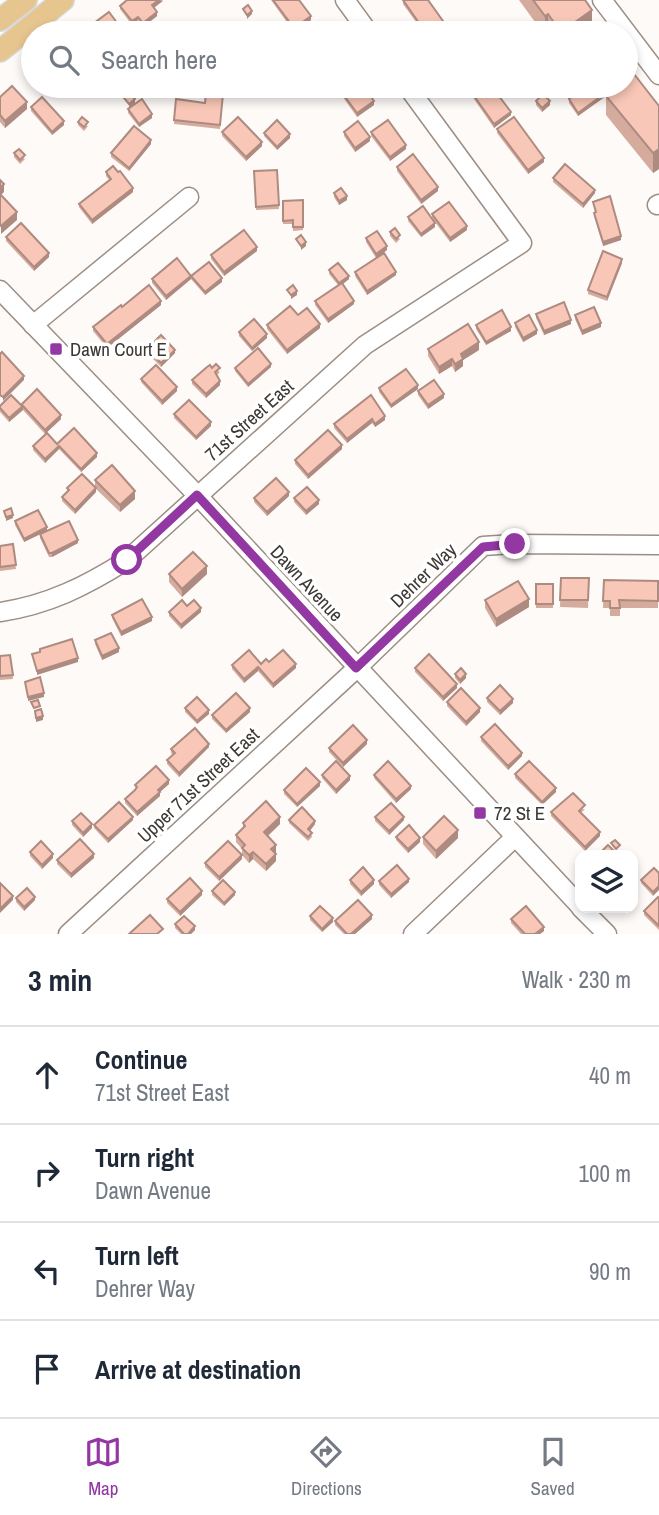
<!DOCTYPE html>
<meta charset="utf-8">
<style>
:root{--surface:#fff;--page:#f6f6f7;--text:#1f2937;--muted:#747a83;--line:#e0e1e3;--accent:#9338a3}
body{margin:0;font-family:"Archivo Narrow",sans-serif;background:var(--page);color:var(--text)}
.controls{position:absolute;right:21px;bottom:21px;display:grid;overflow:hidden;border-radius:14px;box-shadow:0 4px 10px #0003}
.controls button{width:63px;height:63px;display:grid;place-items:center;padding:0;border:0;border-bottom:2px solid var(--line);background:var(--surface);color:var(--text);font:35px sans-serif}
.stop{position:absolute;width:21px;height:21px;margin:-16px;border:5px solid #9338a3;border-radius:50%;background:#fff}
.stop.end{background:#9338a3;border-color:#fff;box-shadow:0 2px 7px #0008}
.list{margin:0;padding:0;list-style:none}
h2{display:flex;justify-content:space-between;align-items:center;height:91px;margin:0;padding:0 28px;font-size:30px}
h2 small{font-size:23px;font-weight:400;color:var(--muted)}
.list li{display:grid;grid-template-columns:46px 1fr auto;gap:21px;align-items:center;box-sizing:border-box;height:98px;padding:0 28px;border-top:2px solid var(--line)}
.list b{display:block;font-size:26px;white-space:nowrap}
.list p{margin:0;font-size:23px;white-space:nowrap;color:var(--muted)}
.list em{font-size:23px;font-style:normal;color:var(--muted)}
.icon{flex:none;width:38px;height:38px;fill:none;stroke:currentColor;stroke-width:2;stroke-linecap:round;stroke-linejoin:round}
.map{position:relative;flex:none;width:659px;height:934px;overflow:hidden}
.search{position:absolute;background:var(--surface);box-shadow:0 4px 10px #0003;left:21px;right:21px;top:21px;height:77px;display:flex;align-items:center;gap:18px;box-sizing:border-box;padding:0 24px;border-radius:38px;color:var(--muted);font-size:26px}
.sheet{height:483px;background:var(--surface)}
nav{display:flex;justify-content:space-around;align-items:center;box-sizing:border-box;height:98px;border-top:2px solid var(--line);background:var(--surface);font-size:19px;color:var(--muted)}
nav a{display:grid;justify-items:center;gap:4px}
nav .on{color:var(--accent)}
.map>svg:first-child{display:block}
</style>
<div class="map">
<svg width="659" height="934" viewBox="0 0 659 934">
<rect width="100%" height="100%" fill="#fdfaf8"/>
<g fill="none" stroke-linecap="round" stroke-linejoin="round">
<g stroke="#9c8e84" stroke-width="21">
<g id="minor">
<polyline points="345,0 369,33"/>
<polyline points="602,0 659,75"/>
<polyline points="657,205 659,204"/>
<polyline points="0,290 197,495 580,906"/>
<polyline points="33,325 189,197"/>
<path d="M0,612C48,605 86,586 127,560L365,345L522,243L407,86"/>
<polyline points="581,908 607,934"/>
<polyline points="68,934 357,668 483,546 515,544 659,545"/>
<polyline points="413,934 514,838"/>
</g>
</g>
<g stroke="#d8d7d6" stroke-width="24">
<g id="major">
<polyline points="0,20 26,0"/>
<polyline points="0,51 63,0"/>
</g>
</g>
<use href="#minor" stroke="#fff" stroke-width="18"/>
<use href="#major" stroke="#e6c58e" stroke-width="21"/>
</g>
<g fill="#d5ab9d">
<polygon points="163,0 154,8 157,16 143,27 138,20 132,25 120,9 120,6"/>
<polygon points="271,0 299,0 311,20 294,32"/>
<polygon points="403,0 443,25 431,33 424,33 403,4"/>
<polygon points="519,0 585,0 592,29 587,33 543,33"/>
<polygon points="335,86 363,86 374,105 357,117"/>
<polygon points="465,86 488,86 511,115 494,128"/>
<polygon points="586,86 659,106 659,169 653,173 606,115 606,96 578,116 569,103 569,99"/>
<polygon points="223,94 220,129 174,124 176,99 205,103"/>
<polygon points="0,97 27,109 5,128 0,122"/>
<polygon points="536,101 550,105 542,112 536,105"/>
<polygon points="31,107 64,125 52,135 31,111"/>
<polygon points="128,109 152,118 139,127 128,113"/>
<polygon points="78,122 88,126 84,131 78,125"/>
<polygon points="497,129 544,162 528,174 497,133"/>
<polygon points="222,132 262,146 246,161 222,136"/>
<polygon points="344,132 370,141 355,152 344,136"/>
<polygon points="371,132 406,149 390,161 371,136"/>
<polygon points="264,133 290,138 277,150 264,136"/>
<polygon points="151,144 129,171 111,157 111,153"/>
<polygon points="14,153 25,159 20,164 14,157"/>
<polygon points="397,167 438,191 421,204 397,171"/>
<polygon points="277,170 279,209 256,210 254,171"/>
<polygon points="106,172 133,192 92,224 79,207 79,204 109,180 106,176"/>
<polygon points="553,178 595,193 583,208 553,182"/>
<polygon points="334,193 347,200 339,205 334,197"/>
<polygon points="303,200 303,230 293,231 293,224 283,224 283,201"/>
<polygon points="593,202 621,240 603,246 594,216 594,213 595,212"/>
<polygon points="432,214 467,230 450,242 432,218"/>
<polygon points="408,217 435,227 421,237 408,221"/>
<polygon points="390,232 400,239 396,243 390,236"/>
<polygon points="6,237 49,257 34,271 6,241"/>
<polygon points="366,238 387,250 376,258 366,242"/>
<polygon points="257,251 224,276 211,259 211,255"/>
<polygon points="622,263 607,301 588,294 588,290"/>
<polygon points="329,270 349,279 343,284 354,304 328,323 315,305 315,301 338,285 329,274"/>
<polygon points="355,272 396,275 367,295 355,276"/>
<polygon points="191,276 222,282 205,295 191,279 166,300 152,283 152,279"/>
<polygon points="161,305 107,348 93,331 93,327 122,307"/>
<polygon points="536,314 571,324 544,335 536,318"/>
<polygon points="298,315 320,328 287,354 267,329 267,325"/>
<polygon points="575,315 601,327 582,335 575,319"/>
<polygon points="515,323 537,334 523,342 515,327"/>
<polygon points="476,325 511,331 486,345 476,329"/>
<polygon points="239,332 267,338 252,351 239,336"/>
<polygon points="147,349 175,353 161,367 147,353"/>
<polygon points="428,349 479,350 463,360 463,366 455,372 452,366 439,374 428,356"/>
<polygon points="271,367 248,387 235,371 235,368"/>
<polygon points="212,368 220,372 217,375 220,385 206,398 192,384 192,380"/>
<polygon points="141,379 177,391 162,405 141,382"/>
<polygon points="379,388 418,389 391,408 379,392"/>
<polygon points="418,391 444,398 428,409 418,395"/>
<polygon points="371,395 385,420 375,427 372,423 347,443 334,428 334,424"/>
<polygon points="21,405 61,419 45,434 23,410 9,422 0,412 0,406"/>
<polygon points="174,414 211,426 196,440 174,418"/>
<polygon points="57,444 97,457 81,472 59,449 45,463 33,450 33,446"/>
<polygon points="342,449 308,479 295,464 295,460"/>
<polygon points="95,480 135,499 120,512 96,489 96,492 75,514 62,501 62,497 67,492 67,488 95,487"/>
<polygon points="289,496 267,516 254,502 254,498"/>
<polygon points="294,498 319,504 306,515 294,502"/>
<polygon points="15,521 78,543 52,557 49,557 40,538 40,534 24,542 15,525"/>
<polygon points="13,544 16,569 0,571 0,546"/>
<polygon points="169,574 207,574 182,597 169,582"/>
<polygon points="561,578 589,578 588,608 560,607"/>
<polygon points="604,580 658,581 658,608 620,608 620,616 610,616 610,608 603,608"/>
<rect x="536" y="584" width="17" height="24"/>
<polygon points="485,600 529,607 496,627 485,608"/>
<polygon points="187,606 201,612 181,629 169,616 169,612"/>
<polygon points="112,615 152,621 121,636 112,618"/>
<polygon points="95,640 119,652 102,660 95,644"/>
<polygon points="10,655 13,679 0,680 0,656"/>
<polygon points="269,662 296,668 273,688 258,671 244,683 232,669 232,665"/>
<polygon points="415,668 457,688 443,701 415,672"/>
<polygon points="455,674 466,678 460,684 455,678"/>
<polygon points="487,698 513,703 500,715 487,702"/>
<polygon points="447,702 480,712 466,726 447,706"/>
<polygon points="185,708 209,714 197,724 185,712"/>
<polygon points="250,712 226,733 212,719 212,715"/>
<polygon points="481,737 522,756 508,770 481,741"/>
<polygon points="367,744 343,767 329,752 329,748"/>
<polygon points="209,747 179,777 167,764 167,760 173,755 171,753 171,749"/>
<polygon points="515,774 556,792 542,805 515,778"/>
<polygon points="322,775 350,780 336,794 322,778"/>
<polygon points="374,775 411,789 396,803 374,778"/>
<polygon points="169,784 160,792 160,796 137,816 125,803 125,799 136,789 135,785"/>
<polygon points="320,786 297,807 284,794 284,790"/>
<polygon points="585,809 581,813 600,836 585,851 551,816 551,812"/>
<polygon points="375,817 404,820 389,835 375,821"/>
<polygon points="133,820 108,843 94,828 94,825"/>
<polygon points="289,820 315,824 310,831 312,837 308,841 289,823"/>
<polygon points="72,821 92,828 83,837 72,825"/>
<polygon points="243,823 280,824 268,836 276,852 275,853 276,861 266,871 253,859 249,863 242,855 242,849 236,842 236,835 243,828"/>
<polygon points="396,837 420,842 408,853 396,840"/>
<polygon points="423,837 458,838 436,859 423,844"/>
<polygon points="30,852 53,858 42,869 30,856"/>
<polygon points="94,858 71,878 57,864 57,860"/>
<polygon points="242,859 219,881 205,867 205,863"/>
<polygon points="654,868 653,896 641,883 641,880"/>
<polygon points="350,880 374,884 361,896 350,884"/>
<polygon points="379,881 409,882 391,898 379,885"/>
<polygon points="212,891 235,895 224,906 212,895"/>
<polygon points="202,895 180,916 167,903 167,899"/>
<polygon points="16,898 35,900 24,911 16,902"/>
<polygon points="659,898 659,930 644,915 644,911"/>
<polygon points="310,916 333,922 322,932 310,920"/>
<polygon points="372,919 355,934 344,934 335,925 335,921"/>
<polygon points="511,919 544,931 540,934 521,934 511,923"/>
<polygon points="175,924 195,930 191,934 181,934 175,928"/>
</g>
<g fill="#ae8b80">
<polygon points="159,0 163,1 152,9 152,5"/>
<polygon points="592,10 592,29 587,33 561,33 561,32"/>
<polygon points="252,11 252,14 247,19 247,15"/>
<polygon points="157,12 157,16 143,27 143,23"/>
<polygon points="548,14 548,33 545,33 545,16"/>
<polygon points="311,16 311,20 294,32 294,28"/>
<polygon points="138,17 138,20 132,25 132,21"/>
<polygon points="443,21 443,25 431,33 426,33"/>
<polygon points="615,86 620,86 578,116 578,113"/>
<polygon points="135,99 135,103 129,108 129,104"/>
<polygon points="374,101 374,105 357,117 357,113"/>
<polygon points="550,101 550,105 542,112 542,108"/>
<polygon points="27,102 27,109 5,128 5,121"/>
<polygon points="511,112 511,115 494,128 494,124"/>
<polygon points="152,114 152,118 139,127 139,124"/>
<polygon points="64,121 64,125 52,135 52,132"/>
<polygon points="290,134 290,138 277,150 277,147"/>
<polygon points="370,137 370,141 355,152 355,148"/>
<polygon points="151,140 151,144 129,171 129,168"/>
<polygon points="262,142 262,146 246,161 246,157"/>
<polygon points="406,145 406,149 390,161 390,157"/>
<polygon points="659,149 659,169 653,173 653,153"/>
<polygon points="544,158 544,162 528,174 528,170"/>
<polygon points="4,184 4,192 0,196 0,188"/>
<polygon points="438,187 438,191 421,204 421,200"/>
<polygon points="133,188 133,192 92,224 92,220"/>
<polygon points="595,190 595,193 583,208 583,204"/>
<polygon points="347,196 347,200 339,205 339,201"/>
<polygon points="17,212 17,220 1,234 1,226"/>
<polygon points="435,223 435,227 421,237 421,234"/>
<polygon points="467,226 467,230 450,242 450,238"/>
<polygon points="621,236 621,240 603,246 603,242"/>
<polygon points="306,242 306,246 301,250 301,246"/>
<polygon points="387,246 387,250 376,258 376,254"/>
<polygon points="257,247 257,251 224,276 224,272"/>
<polygon points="49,253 49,257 34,271 34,267"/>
<polygon points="622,259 622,263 607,301 607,297"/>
<polygon points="396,272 396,275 367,295 367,291"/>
<polygon points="191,276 191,279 166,300 166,296"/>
<polygon points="349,276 349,279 339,287 339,283"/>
<polygon points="222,278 222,282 205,295 205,292"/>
<polygon points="297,291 297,295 291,299 291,295"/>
<polygon points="161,301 161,305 107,348 107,344"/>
<polygon points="354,301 354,304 328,323 328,319"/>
<polygon points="571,320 571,324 544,335 544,331"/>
<polygon points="601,323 601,327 582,335 582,331"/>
<polygon points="320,324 320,328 287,354 287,350"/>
<polygon points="511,327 511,331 486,345 486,342"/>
<polygon points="537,330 537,334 523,342 523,338"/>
<polygon points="267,334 267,338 252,351 252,348"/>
<polygon points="479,342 479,350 463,360 463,366 455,372 455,364 461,354"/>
<polygon points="175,350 175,353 161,367 161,363"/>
<polygon points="452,359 452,366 439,374 439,367"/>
<polygon points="271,364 271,367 248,387 248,384"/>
<polygon points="24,376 24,380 3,401 3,397"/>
<polygon points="220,381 220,385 206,398 206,394"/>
<polygon points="418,385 418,389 391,408 391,405"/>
<polygon points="177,387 177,391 162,405 162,401"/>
<polygon points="444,394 444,398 428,409 428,405"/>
<polygon points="23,406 23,410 9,422 9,418"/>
<polygon points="61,415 61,419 45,434 45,430"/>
<polygon points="385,416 385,420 375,427 375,424"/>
<polygon points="372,419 372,423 347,443 347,439"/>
<polygon points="211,422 211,426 196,440 196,437"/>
<polygon points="342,445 342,449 308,479 308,475"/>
<polygon points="59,446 59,449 45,463 45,459"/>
<polygon points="97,453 97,457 81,472 81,469"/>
<polygon points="96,488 96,492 75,514 75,510"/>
<polygon points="135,491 135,499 120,512 120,505"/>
<polygon points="289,492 289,496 267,516 267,512"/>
<polygon points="319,500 319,504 306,515 306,511"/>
<polygon points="13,515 13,518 6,521 6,517"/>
<polygon points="47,527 47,531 24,542 24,539"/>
<polygon points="78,540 78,543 52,557 52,553"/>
<polygon points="207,566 207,574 182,597 182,589"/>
<polygon points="529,599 529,607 496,627 496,619"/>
<polygon points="201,608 201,612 181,629 181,625"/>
<polygon points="152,617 152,621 121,636 121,632"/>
<polygon points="119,648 119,652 102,660 102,656"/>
<polygon points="78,658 78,662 37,675 37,671"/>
<polygon points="296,664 296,668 273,688 273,684"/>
<polygon points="258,667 258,671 244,683 244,679"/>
<polygon points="466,674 466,678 460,684 460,680"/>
<polygon points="457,684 457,688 443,701 443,697"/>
<polygon points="44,693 44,697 28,701 28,697"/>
<polygon points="513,699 513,703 500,715 500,711"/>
<polygon points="250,708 250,712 226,733 226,730"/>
<polygon points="480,708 480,712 466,726 466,722"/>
<polygon points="209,710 209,714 197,724 197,721"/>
<polygon points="43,716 43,720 36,722 36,718"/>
<polygon points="367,740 367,744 343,767 343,763"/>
<polygon points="209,744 209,747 179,777 179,773"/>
<polygon points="522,753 522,756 508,770 508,766"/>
<polygon points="350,776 350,780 336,794 336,790"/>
<polygon points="169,780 169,784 160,792 160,796 137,816 137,812"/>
<polygon points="320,782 320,786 297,807 297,804"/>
<polygon points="411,786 411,789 396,803 396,799"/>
<polygon points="556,788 556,792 542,805 542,802"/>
<polygon points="133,817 133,820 108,843 108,839"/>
<polygon points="280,817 280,824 264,839 264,832"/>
<polygon points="404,817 404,820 389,835 389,831"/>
<polygon points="315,821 315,824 308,833 308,829"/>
<polygon points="92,824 92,828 83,837 83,833"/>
<polygon points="458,830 458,838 436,859 436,851"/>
<polygon points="600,832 600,836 585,851 585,847"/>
<polygon points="420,838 420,842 408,853 408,849"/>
<polygon points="276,845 276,852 271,857 271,849"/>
<polygon points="253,852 253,859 249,863 249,855"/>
<polygon points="53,854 53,858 42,869 42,865"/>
<polygon points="94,854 94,858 71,878 71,874"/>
<polygon points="276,854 276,861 266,871 266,864"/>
<polygon points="242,855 242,859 219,881 219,877"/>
<polygon points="409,879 409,882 391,898 391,894"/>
<polygon points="374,880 374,884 361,896 361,892"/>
<polygon points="659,886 659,890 653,896 653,892"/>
<polygon points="202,891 202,895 180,916 180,912"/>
<polygon points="235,892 235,895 224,906 224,903"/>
<polygon points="13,896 13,900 0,913 0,909"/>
<polygon points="35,897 35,900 24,911 24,907"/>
<polygon points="372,915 372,919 355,934 351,934"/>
<polygon points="333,918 333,922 322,932 322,929"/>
<polygon points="195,926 195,930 191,934 188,934"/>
<polygon points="544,927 544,931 540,934 535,934"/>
</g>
<g fill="#f8c7b7" stroke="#ae8b80" stroke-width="2">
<polygon points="127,0 159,0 152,5 157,12 143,23 138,17 132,21 120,6"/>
<polygon points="273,0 299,0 311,16 294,28"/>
<polygon points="403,0 428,0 443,21 426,33"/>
<polygon points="533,0 585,0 592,10 561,32 548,14 545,16"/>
<polygon points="248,5 252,11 247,15 243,9"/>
<polygon points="109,12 121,28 115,33 89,33 86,29"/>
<polygon points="446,24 453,33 433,33"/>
<polygon points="154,29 158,33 148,33"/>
<polygon points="634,74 659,106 659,149 653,153 606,96 619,86 626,86 626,80"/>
<polygon points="12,86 27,102 5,121 0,115 0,97"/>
<polygon points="337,86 363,86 374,101 357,113"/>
<polygon points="467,86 488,86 490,88 492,87 511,112 494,124"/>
<polygon points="586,86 615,86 578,113 569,99"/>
<polygon points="206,92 223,94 220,125 174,120 176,99 205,103"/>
<polygon points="130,94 135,99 129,104 124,98"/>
<polygon points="543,94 550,101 542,108 536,101"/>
<polygon points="42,97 64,121 52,132 31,107"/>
<polygon points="142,99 152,114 139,124 128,109"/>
<polygon points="82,117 88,122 84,127 78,122"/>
<polygon points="238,117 262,142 246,157 222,132"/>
<polygon points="514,117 544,158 528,170 497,129"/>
<polygon points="277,120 290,134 277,147 264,133"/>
<polygon points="388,120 406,145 390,157 371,132"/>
<polygon points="358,121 370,137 355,148 344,132"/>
<polygon points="134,126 151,140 129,168 111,153"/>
<polygon points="19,149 25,155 20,160 14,153"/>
<polygon points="413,154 438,187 421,200 397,167"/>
<polygon points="565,164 595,190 583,204 553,178"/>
<polygon points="113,166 118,172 120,171 133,188 92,220 79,204 111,179 106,172"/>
<polygon points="277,170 279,205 256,207 254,171"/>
<polygon points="0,180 4,184 0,188"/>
<polygon points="341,188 347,196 339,201 334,193"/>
<polygon points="0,194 17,212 1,226 0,225"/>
<polygon points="610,196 621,236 603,242 594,213 596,212 593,202"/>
<polygon points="303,200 303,227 293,227 293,220 283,221 283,201"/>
<polygon points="449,202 467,226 450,238 432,214"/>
<polygon points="423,206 435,223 421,234 408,217"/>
<polygon points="21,223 49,253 34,267 6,237"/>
<polygon points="395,228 400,235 396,239 390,232"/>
<polygon points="244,230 257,247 224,272 211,255"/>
<polygon points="377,231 387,246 376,254 366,238"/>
<polygon points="301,235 306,242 301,246 296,239"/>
<polygon points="603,251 622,259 607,297 588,290"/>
<polygon points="384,253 396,272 367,291 355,272"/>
<polygon points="177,258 191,276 209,262 222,278 205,292 191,276 166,296 152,279"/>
<polygon points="338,263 349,276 339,283 329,270"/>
<polygon points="342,283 354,301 328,319 315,301"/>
<polygon points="149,285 161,301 107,344 93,327 121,305 122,307"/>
<polygon points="293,285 297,291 291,295 287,290"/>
<polygon points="564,302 571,320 544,331 536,314"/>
<polygon points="290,306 298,315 307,308 320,324 287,350 267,325"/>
<polygon points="594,307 601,323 582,331 575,315"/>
<polygon points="502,310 511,327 486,342 476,325"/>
<polygon points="529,315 537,330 523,338 515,323"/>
<polygon points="254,319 267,334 252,348 239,332"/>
<polygon points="468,324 479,342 461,354 463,359 455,364 452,359 439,367 428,349"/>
<polygon points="161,335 175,350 161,363 147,349"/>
<polygon points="258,348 271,364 248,384 235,368"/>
<polygon points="2,352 24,376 3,397 0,395 0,354"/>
<polygon points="216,364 220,368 215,372 220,381 206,394 192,380 207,367 210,365 212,368"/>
<polygon points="156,365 177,387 162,401 141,379"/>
<polygon points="406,369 418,385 391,405 379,388"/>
<polygon points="434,380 444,394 428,405 418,391"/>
<polygon points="37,389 61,415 45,430 23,406 9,418 0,408 0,406 11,395 21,405"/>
<polygon points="371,395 385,416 375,424 372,419 347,439 334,424"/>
<polygon points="189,400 211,422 196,437 174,414"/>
<polygon points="74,428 97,453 81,469 59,446 45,459 33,446 47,433 57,444"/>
<polygon points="328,430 342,445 308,475 295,460"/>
<polygon points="112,465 135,491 120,505 95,480"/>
<polygon points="82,474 96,488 75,510 62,497 69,490 67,488"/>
<polygon points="276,478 289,492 267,512 254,498"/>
<polygon points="307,487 319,500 306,511 294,498"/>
<polygon points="11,508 13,515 6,517 4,511"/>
<polygon points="38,510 47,527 24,539 15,521"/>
<polygon points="69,521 78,540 52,553 49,553 40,534"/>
<polygon points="13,544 16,565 0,567 0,546"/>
<polygon points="193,552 207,566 182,589 169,574"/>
<polygon points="561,578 589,578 588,600 560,600"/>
<polygon points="604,580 658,581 658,601 619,600 620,608 610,608 610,601 603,601"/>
<polygon points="518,581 529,599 496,619 485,600"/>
<rect x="536" y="584" width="17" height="20"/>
<polygon points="142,599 152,617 121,632 112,615"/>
<polygon points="182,600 187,606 194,600 201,608 181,625 169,612"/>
<polygon points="111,633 119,648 102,656 95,640"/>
<polygon points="72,639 78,658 37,671 32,654 40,652 40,649"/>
<polygon points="249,650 261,664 266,659 269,662 283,650 296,664 273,684 258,667 244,679 232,665"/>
<polygon points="429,654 457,684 443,697 415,668"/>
<polygon points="10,655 13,675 0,676 0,656"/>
<polygon points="461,668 466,674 460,680 455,674"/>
<polygon points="40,677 44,693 28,697 25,682"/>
<polygon points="500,685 513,699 500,711 487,698"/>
<polygon points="461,688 480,708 466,722 447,702"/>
<polygon points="236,693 250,708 226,730 212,715"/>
<polygon points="197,697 209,710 197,721 185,708"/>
<polygon points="38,700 40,706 34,708 31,702"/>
<polygon points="41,709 43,716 36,718 35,711"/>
<polygon points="495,724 522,753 508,766 481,737"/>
<polygon points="353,725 367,740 343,763 329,748"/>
<polygon points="195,728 209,744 179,773 167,760 175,753 171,749"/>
<polygon points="336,761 350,776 336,790 322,775"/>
<polygon points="388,761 411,786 396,799 374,775"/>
<polygon points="529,761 556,788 542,802 515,774"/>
<polygon points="156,766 169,780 158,790 160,792 137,812 125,799 135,790 137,787 135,785"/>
<polygon points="306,768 320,782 297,804 284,790"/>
<polygon points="573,793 585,805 579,811 600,832 585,847 551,812"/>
<polygon points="266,801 280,817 264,832 276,845 271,849 276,854 266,864 253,852 249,855 242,848 245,845 236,835 245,826 243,823"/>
<polygon points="119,802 133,817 108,839 94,825"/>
<polygon points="391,803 404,817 389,831 375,817"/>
<polygon points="302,807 315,821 308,829 312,833 308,837 289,820"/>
<polygon points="81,813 92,824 83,833 72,821"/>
<polygon points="444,816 458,830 436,851 423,837"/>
<polygon points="409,825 420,838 408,849 396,837"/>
<polygon points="80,839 94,854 71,874 57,860"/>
<polygon points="615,840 620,845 616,849 611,843"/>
<polygon points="41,841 53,854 42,865 30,852"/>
<polygon points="228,841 242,855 219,877 205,863"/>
<polygon points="608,845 614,851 610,855 598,855"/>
<polygon points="397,865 409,879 391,894 379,881"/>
<polygon points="363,867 374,880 361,892 350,880"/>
<polygon points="654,868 659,873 659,886 653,892 641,880"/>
<polygon points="190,878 202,891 180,912 167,899"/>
<polygon points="223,880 235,892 224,903 212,891"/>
<polygon points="0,883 13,896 0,909"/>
<polygon points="27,888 35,897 24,907 16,898"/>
<polygon points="658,897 659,898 659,926 644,911"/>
<polygon points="358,900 372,915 351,934 347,934 335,921"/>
<polygon points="320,906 333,918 322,929 310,916"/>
<polygon points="526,906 544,927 535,934 525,934 511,919"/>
<polygon points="150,915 163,929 157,934 129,934"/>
<polygon points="184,916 195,926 188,934 184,934 175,924"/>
</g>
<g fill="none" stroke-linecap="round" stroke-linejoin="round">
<polyline stroke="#9338a3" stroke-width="9" points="127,560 197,495 356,668 483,547 515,544"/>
</g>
<g fill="#9338a3" stroke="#fff" stroke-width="2.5">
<rect x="49" y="342" width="14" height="14" rx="3.5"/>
<rect x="473" y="806" width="14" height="14" rx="3.5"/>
</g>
<g text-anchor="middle" stroke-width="7" stroke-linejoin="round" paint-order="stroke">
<g font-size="19" fill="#3d3833" stroke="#fff" text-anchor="start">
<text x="70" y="356">Dawn Court E</text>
<text x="494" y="820">72 St E</text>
</g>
<g font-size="19" fill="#3d3833" stroke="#fff">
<text transform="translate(249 420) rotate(-42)" y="7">71st Street East</text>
<text transform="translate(423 575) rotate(-44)" y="7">Dehrer Way</text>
<text transform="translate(307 583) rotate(47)" y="7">Dawn Avenue</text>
<text transform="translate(198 785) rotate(-43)" y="7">Upper 71st Street East</text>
</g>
</g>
</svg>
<div class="controls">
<button><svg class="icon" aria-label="layers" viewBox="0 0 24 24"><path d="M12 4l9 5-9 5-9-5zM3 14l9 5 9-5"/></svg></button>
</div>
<div class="stop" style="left:127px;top:560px"></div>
<div class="stop end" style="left:515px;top:544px"></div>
<div class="search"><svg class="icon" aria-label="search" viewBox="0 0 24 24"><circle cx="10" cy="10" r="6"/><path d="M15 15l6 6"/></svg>Search here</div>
</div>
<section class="sheet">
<h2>3 min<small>Walk · 230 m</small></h2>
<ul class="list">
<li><svg class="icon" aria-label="ahead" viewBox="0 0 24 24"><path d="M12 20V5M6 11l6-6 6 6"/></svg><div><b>Continue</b><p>71st Street East</p></div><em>40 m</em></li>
<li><svg class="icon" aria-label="right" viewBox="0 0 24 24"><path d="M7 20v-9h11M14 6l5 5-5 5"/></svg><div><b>Turn right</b><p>Dawn Avenue</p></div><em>100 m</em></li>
<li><svg class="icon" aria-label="left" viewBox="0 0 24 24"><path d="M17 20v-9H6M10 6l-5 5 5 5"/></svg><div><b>Turn left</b><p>Dehrer Way</p></div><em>90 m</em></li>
<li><svg class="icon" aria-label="arrive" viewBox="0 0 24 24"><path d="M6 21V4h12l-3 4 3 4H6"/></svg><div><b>Arrive at destination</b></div></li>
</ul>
</section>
<nav>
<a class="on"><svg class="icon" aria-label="map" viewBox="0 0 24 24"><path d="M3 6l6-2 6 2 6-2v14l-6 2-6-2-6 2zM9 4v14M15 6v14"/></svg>Map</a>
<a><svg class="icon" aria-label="directions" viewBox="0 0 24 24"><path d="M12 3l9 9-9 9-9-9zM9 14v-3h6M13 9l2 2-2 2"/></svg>Directions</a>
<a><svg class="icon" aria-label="saved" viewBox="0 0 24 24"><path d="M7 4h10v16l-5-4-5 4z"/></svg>Saved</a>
</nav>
